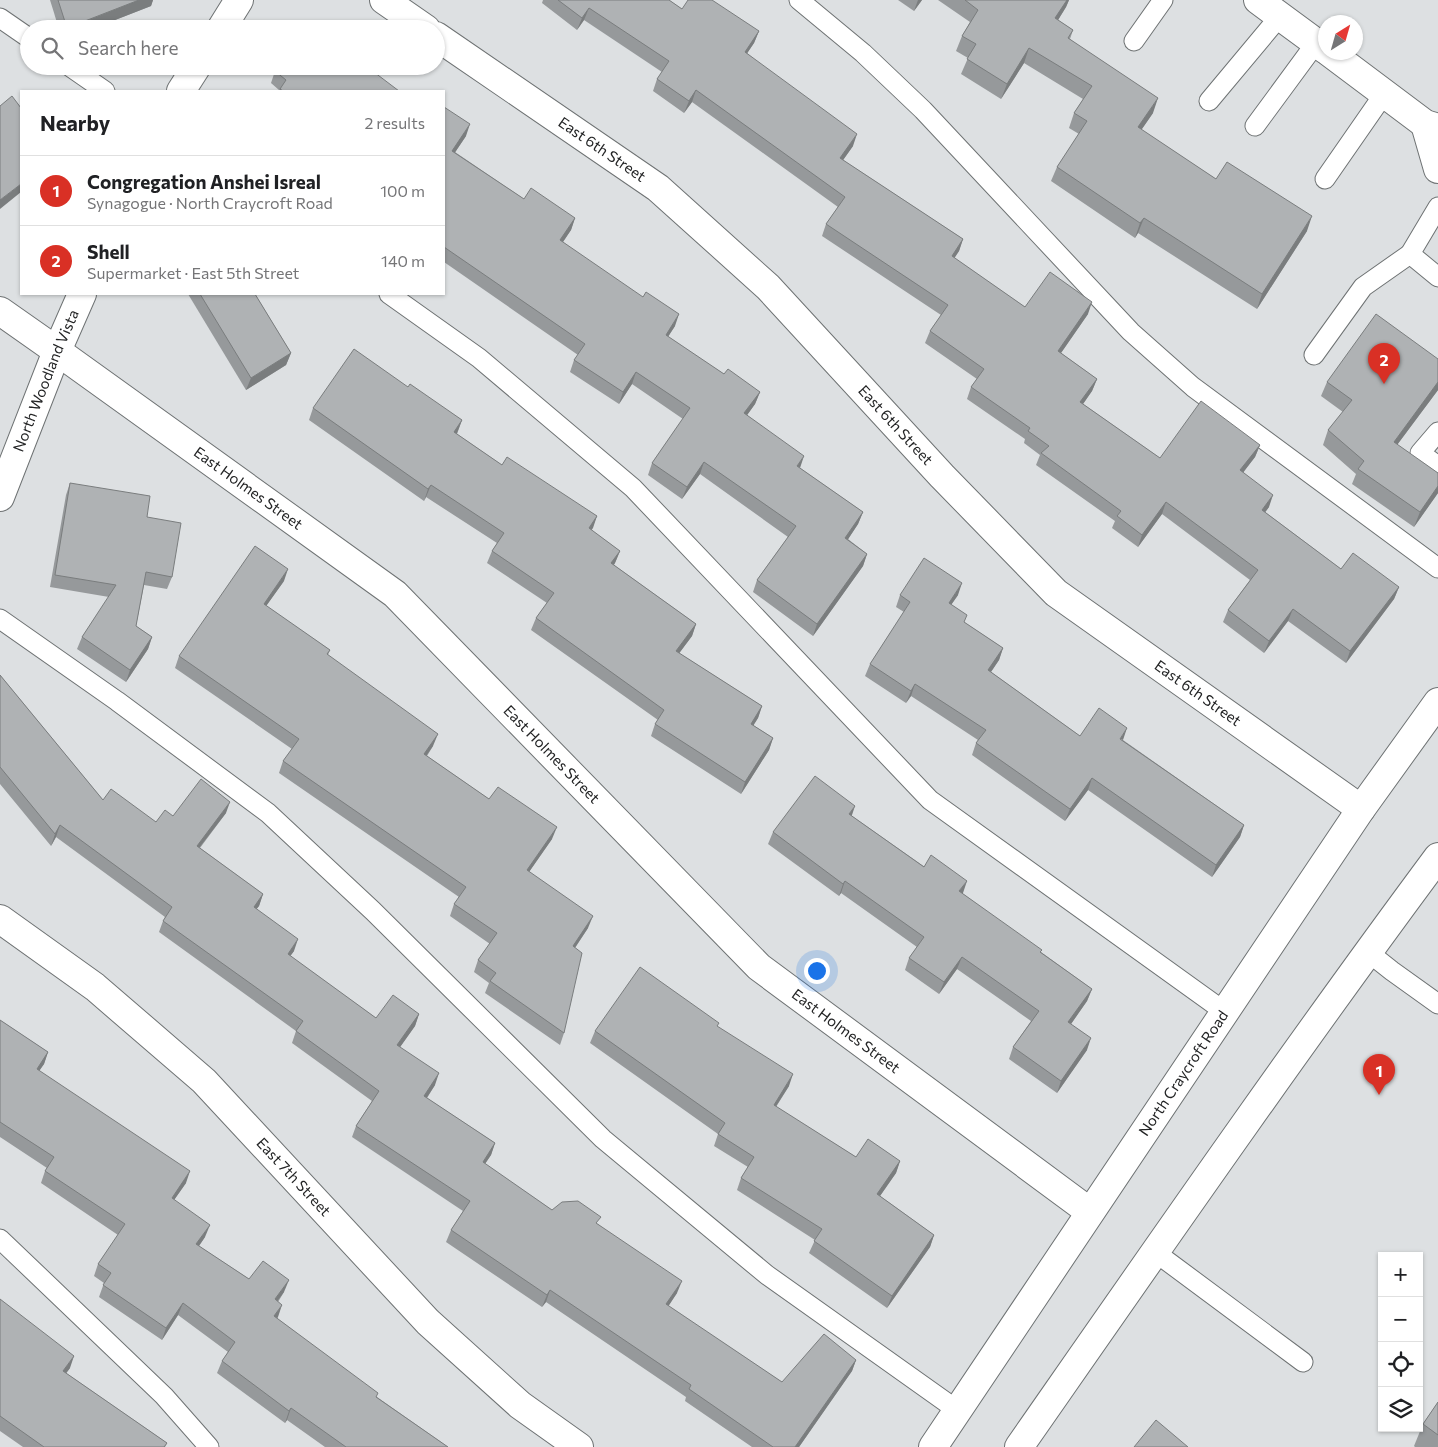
<!DOCTYPE html>
<meta charset="utf-8">
<style>
:root{--surface:#fff;--page:#f6f6f6;--text:#202124;--muted:#757577;--line:#e0e0e0;--accent:#d93025}
body{margin:0;font-family:Commissioner,sans-serif;background:var(--page);color:var(--text)}
.controls{position:absolute;right:15px;bottom:15px;display:grid;overflow:hidden;border-radius:0px;box-shadow:0 1px 4px #0004}
.controls button{width:45px;height:45px;display:grid;place-items:center;padding:0;border:0;border-bottom:1px solid var(--line);background:var(--surface);color:var(--text);font:25px sans-serif}
.compass{position:absolute;left:1318px;top:15px;width:45px;height:45px;border-radius:50%;background:var(--surface);box-shadow:0 1px 4px #0004;rotate:37deg}
.you{position:absolute;left:816px;top:970px;width:18px;height:18px;margin:-12px;border:4px solid #fff;border-radius:50%;background:#1a73e8;box-shadow:0 0 0 8px #1a73e833}
.badge{display:grid;place-items:center;width:32px;height:32px;border-radius:50%;background:var(--accent);color:#fff;font-size:16px;font-weight:700}
.pin{position:absolute;translate:-50% -41px;filter:drop-shadow(0 1px 2px #0008)}
.pin::after{content:'';position:absolute;top:26px;width:18px;height:15px;background:inherit;clip-path:polygon(0 0,100% 0,50% 100%)}
.list{margin:0;padding:0;list-style:none}
h2{display:flex;justify-content:space-between;align-items:center;height:65px;margin:0;padding:0 20px;font-size:21px}
h2 small{font-size:16px;font-weight:400;color:var(--muted)}
.list li{display:grid;grid-template-columns:32px 1fr auto;gap:15px;align-items:center;box-sizing:border-box;height:70px;padding:0 20px;border-top:1px solid var(--line)}
.list b{display:block;font-size:19px;white-space:nowrap}
.list p{margin:0;font-size:16px;white-space:nowrap;color:var(--muted)}
.list em{font-size:16px;font-style:normal;color:var(--muted)}
.icon{flex:none;width:28px;height:28px;fill:none;stroke:currentColor;stroke-width:2;stroke-linecap:round;stroke-linejoin:round}
.map{position:relative;flex:none;width:1438px;height:1447px;overflow:hidden}
.search{position:absolute;background:var(--surface);box-shadow:0 1px 4px #0004;left:20px;top:20px;width:425px;height:55px;display:flex;align-items:center;gap:12px;box-sizing:border-box;padding:0 18px;border-radius:28px;color:var(--muted);font-size:19px}
.panel{position:absolute;background:var(--surface);box-shadow:0 1px 4px #0004;left:20px;top:90px;width:425px;height:205px;border-radius:0px}
.map>svg:first-child{display:block}
</style>
<div class="map">
<svg width="1438" height="1447" viewBox="0 0 1438 1447">
<rect width="100%" height="100%" fill="#dde0e2"/>
<g fill="none" stroke-linecap="round" stroke-linejoin="round">
<g stroke="#6e7273" stroke-width="21">
<g id="service">
<polyline points="799,0 863,53 923,110 1131,332 1193,387 1438,568"/>
<polyline points="0,18 29,38"/>
<polyline points="1134,41 1163,0"/>
<polyline points="69,66 105,91"/>
<polyline points="1209,101 1280,16"/>
<polyline points="1255,126 1316,43"/>
<polyline points="1325,179 1384,94"/>
<polyline points="1438,207 1410,254 1438,277"/>
<polyline points="389,294 479,358 633,488 930,800 1225,1012"/>
<polyline points="1314,355 1363,287 1410,254"/>
<polyline points="1438,432 1420,453 1438,466"/>
<polyline points="0,619 117,701 268,813 373,911 603,1139 767,1275 957,1410"/>
<polyline points="1368,952 1392,971 1438,1004"/>
<polyline points="0,1239 164,1396 209,1447"/>
<polyline points="1155,1252 1303,1362"/>
</g>
</g>
<g stroke="#6e7273" stroke-width="30">
<g id="minor">
<polyline points="384,0 426,29"/>
<polyline points="221,29 239,0"/>
<path id="s1" d="M436,36L658,188L768,287L942,476L1056,593L1361,809"/>
<polyline points="181,91 197,66"/>
<path id="s2" d="M0,311L57,351L395,594L759,967L1090,1212"/>
<path id="s3" d="M0,497L57,351L82,294"/>
<path id="s4" d="M0,919L95,987L204,1081L428,1322L520,1405L579,1447"/>
</g>
</g>
<g stroke="#6e7273" stroke-width="30">
<g id="tertiary">
<polyline points="1258,0 1326,50"/>
<polyline points="1329,52 1425,124 1438,128"/>
<polyline points="1425,124 1438,169"/>
</g>
</g>
<g stroke="#6e7273" stroke-width="30">
<g id="secondary">
<path id="s5" d="M933,1447L1361,809L1438,702"/>
<path d="M1019,1447C1157,1249 1294,1051 1438,857"/>
</g>
</g>
<use href="#service" stroke="#fff" stroke-width="19"/>
<use href="#minor" stroke="#fff" stroke-width="28"/>
<use href="#tertiary" stroke="#fff" stroke-width="28"/>
<use href="#secondary" stroke="#fff" stroke-width="28"/>
</g>
<g fill="#96999b">
<polygon points="50,0 153,0 151,6 92,29 59,29"/>
<polygon points="543,0 669,0 682,9 759,31 754,43 747,53 853,146 843,160 963,239 959,251 954,258 1025,307 1088,314 1061,353 1097,379 1092,391 1083,404 1160,458 1260,445 1255,457 1243,472 1269,507 1265,512 1341,569 1399,587 1394,599 1346,663 1288,621 1264,653 1223,622 1228,610 1250,580 1162,514 1138,547 1112,528 1115,521 1036,465 1040,455 1024,443 1025,439 967,399 971,387 977,379 925,343 930,331 941,315 822,236 826,224 838,207 692,102 684,113 653,91 657,79 662,72 584,20 577,30 542,3"/>
<polygon points="898,0 922,0 914,11"/>
<polygon points="938,0 1069,0 1066,7 1058,20 1073,30 1070,39 1153,113 1141,130 1216,179 1307,231 1257,309 1138,233 1135,238 1051,181 1057,167 1079,134 1069,128 1074,113 1083,99 1024,63 1001,99 961,74 968,58 956,51 962,36 970,22"/>
<polygon points="275,71 399,91 279,91 279,90 271,83"/>
<polygon points="444,107 466,136 455,152 524,199 575,218 571,230 563,242 675,326 668,337 724,374 760,392 755,404 747,415 800,468 863,512 858,524 848,539 867,554 863,566 813,636 753,592 757,580 788,537 700,474 682,499 648,475 652,463 683,419 632,384 619,404 570,372 574,360 578,355 444,262"/>
<polygon points="188,294 255,294 291,353 286,365 246,390"/>
<polygon points="1438,359 1438,390 1397,445 1438,473 1438,493 1414,527 1352,484 1356,474 1323,445 1328,430 1343,412 1321,396 1327,382"/>
<polygon points="408,387 462,420 457,434 502,465 597,516 591,530 620,551 614,565 696,624 692,636 679,653 762,706 758,718 753,725 773,738 769,750 741,794 651,736 655,724 658,720 531,630 536,618 547,603 487,563 492,551 497,543 426,497 424,501 309,420 313,408"/>
<polygon points="70,483 147,517 172,577 167,589 144,585 136,626 152,637 148,649 126,682 77,649 82,637 109,597 50,587 66,495"/>
<polygon points="284,581 266,606 330,650 328,655 433,746 427,756 489,799 552,839 529,872 588,928 575,948 564,1033 560,1045 485,993 489,983 474,972 478,960 490,944 450,916 454,904 459,897 279,773 283,761 292,749 175,668 179,656"/>
<polygon points="900,595 958,595 951,605 964,622 1003,648 999,660 991,672 1080,736 1123,740 1244,825 1240,837 1212,877 1088,790 1065,821 972,755 976,743 978,740 911,696 906,703 865,676 870,664 904,612 896,607"/>
<polygon points="0,675 103,800 156,822 173,816 226,813 200,848 263,894 259,906 256,909 294,951 290,956 376,1018 419,1014 415,1026 400,1047 435,1085 427,1098 495,1143 491,1155 485,1164 552,1210 598,1224 677,1293 668,1306 782,1382 856,1360 852,1371 799,1447 752,1447 685,1401 686,1397 546,1302 542,1307 446,1242 451,1230 463,1211 352,1137 356,1126 372,1101 292,1043 296,1031 159,932 163,921 165,917 56,837 51,846 0,784"/>
<polygon points="852,816 962,893 1041,952 1092,989 1087,1001 1071,1024 1087,1050 1057,1093 1009,1059 1013,1047 1031,1021 957,969 939,994 905,970 909,958 917,947 841,893 839,896 768,844 773,832"/>
<polygon points="0,1020 48,1052 44,1064 39,1071 186,1183 174,1200 205,1237 199,1246 249,1279 284,1292 278,1302 278,1317 277,1318 377,1397 448,1447 325,1447 287,1420 285,1423 217,1373 222,1361 228,1352 178,1315 162,1340 99,1297 104,1283 94,1276 98,1264 118,1235 41,1183 45,1171 47,1168 0,1137"/>
<polygon points="718,1027 789,1086 776,1107 856,1157 900,1161 896,1173 880,1196 934,1235 930,1247 887,1308 809,1253 815,1240 737,1190 741,1178 748,1167 714,1146 718,1134 590,1043 595,1031"/>
<polygon points="0,1299 70,1368 66,1373 167,1443 165,1447 23,1447 0,1431"/>
<polygon points="1438,1402 1438,1447 1415,1447 1414,1446 1423,1424"/>
</g>
<g fill="#7a7d7e">
<polygon points="139,0 153,0 151,6 92,29 66,29"/>
<polygon points="918,0 922,0 914,11"/>
<polygon points="1067,0 1069,0 1066,7 1050,33 1055,18"/>
<polygon points="589,8 584,20 577,30 582,18"/>
<polygon points="759,31 754,43 740,64 745,52"/>
<polygon points="1029,48 1024,63 1001,99 1007,84"/>
<polygon points="696,90 692,102 684,113 689,101"/>
<polygon points="1158,98 1153,113 1133,142 1138,127"/>
<polygon points="470,124 466,136 448,163 452,151"/>
<polygon points="857,134 853,146 836,170 840,158"/>
<polygon points="21,184 21,192 0,209 0,200"/>
<polygon points="1312,216 1307,231 1257,309 1262,294"/>
<polygon points="575,218 571,230 556,252 560,240"/>
<polygon points="1144,218 1138,233 1135,238 1140,223"/>
<polygon points="963,239 959,251 948,268 952,256"/>
<polygon points="1092,302 1088,314 1054,363 1058,351"/>
<polygon points="679,314 675,326 661,347 666,335"/>
<polygon points="291,353 286,365 246,390 251,378"/>
<polygon points="636,372 632,384 619,404 623,392"/>
<polygon points="1097,379 1092,391 1076,414 1080,402"/>
<polygon points="1438,382 1438,390 1388,457 1394,442"/>
<polygon points="760,392 755,404 740,425 744,413"/>
<polygon points="462,420 457,433 449,444 454,432"/>
<polygon points="1260,445 1255,457 1236,482 1240,470"/>
<polygon points="804,456 800,468 797,466"/>
<polygon points="704,462 700,474 682,499 687,487"/>
<polygon points="431,485 426,497 424,501 428,489"/>
<polygon points="1438,486 1438,493 1414,527 1420,512"/>
<polygon points="1273,495 1269,507 1258,522 1262,510"/>
<polygon points="1166,502 1162,514 1138,547 1142,535"/>
<polygon points="863,512 858,524 841,550 845,538"/>
<polygon points="597,516 593,528 585,540 589,528"/>
<polygon points="620,551 615,563 607,575 611,563"/>
<polygon points="867,554 863,566 813,636 817,624"/>
<polygon points="288,569 284,581 259,616 264,604"/>
<polygon points="962,583 958,595 944,615 949,603"/>
<polygon points="1399,587 1394,599 1346,663 1350,651"/>
<polygon points="1293,609 1288,621 1264,653 1269,641"/>
<polygon points="696,624 692,636 672,663 676,651"/>
<polygon points="152,637 148,649 126,682 130,670"/>
<polygon points="1003,648 999,660 984,682 988,670"/>
<polygon points="915,684 911,696 906,703 911,691"/>
<polygon points="762,706 758,718 747,736 751,724"/>
<polygon points="1127,728 1123,740 1120,739"/>
<polygon points="438,734 433,746 419,766 424,754"/>
<polygon points="773,738 769,750 741,794 745,782"/>
<polygon points="1092,778 1088,790 1065,821 1070,809"/>
<polygon points="230,802 226,813 192,857 197,846"/>
<polygon points="855,806 851,818 849,814"/>
<polygon points="60,825 56,837 51,846 55,834"/>
<polygon points="1244,825 1240,837 1212,877 1216,865"/>
<polygon points="557,827 552,839 522,882 527,870"/>
<polygon points="845,881 841,893 839,896 843,884"/>
<polygon points="967,881 963,893 955,903 959,891"/>
<polygon points="263,894 259,906 249,919 254,907"/>
<polygon points="593,916 588,928 568,958 573,946"/>
<polygon points="298,939 294,951 283,966 288,954"/>
<polygon points="962,957 957,969 939,994 944,982"/>
<polygon points="1092,989 1087,1001 1064,1034 1068,1022"/>
<polygon points="419,1014 415,1026 393,1057 397,1045"/>
<polygon points="1091,1038 1087,1050 1057,1093 1061,1081"/>
<polygon points="48,1052 44,1064 32,1081 37,1069"/>
<polygon points="439,1073 435,1085 420,1108 424,1096"/>
<polygon points="793,1074 789,1086 769,1117 774,1105"/>
<polygon points="495,1143 491,1155 478,1174 483,1162"/>
<polygon points="900,1161 896,1173 873,1206 877,1194"/>
<polygon points="190,1171 186,1183 167,1210 172,1198"/>
<polygon points="210,1225 205,1237 192,1256 196,1244"/>
<polygon points="934,1235 930,1247 887,1308 892,1296"/>
<polygon points="289,1280 284,1292 270,1311 275,1299"/>
<polygon points="682,1281 677,1293 662,1316 666,1304"/>
<polygon points="550,1290 546,1302 542,1307 547,1295"/>
<polygon points="183,1303 178,1315 162,1340 166,1328"/>
<polygon points="282,1305 278,1317 269,1328 274,1316"/>
<polygon points="74,1356 70,1368 59,1383 63,1371"/>
<polygon points="856,1360 852,1371 799,1447 795,1447"/>
<polygon points="291,1408 287,1420 285,1423 289,1411"/>
</g>
<g fill="#afb2b4" stroke="#7a7d7e">
<polygon points="58,0 139,0 67,28"/>
<polygon points="558,0 669,0 682,9 688,0 712,0 759,31 745,52 857,134 840,158 963,239 952,256 1025,307 1050,272 1092,302 1058,351 1097,379 1080,402 1160,458 1201,401 1260,445 1240,470 1273,495 1262,510 1341,569 1353,553 1399,587 1350,651 1293,609 1269,641 1228,610 1258,570 1166,502 1142,535 1117,516 1121,511 1041,453 1049,446 1028,431 1030,428 971,387 984,369 930,331 948,305 826,224 845,197 696,90 689,101 657,79 669,61 589,8 582,18"/>
<polygon points="965,0 1067,0 1055,18 1073,30 1068,38 1158,98 1138,127 1216,179 1227,162 1312,216 1262,294 1144,218 1140,223 1057,167 1087,121 1074,113 1092,86 1029,48 1007,84 967,59 976,44 962,36 978,10"/>
<polygon points="279,66 366,66 399,91 283,91 280,89 286,80 275,71"/>
<polygon points="12,96 21,108 21,184 0,200 0,106"/>
<polygon points="444,107 470,124 452,151 524,199 531,188 575,218 560,240 643,297 646,292 679,314 666,335 724,374 728,369 760,392 744,413 804,456 797,466 863,512 845,538 867,554 817,624 757,580 796,526 704,462 687,487 652,463 690,408 636,372 623,392 574,360 585,344 444,247"/>
<polygon points="200,294 255,294 291,353 251,378"/>
<polygon points="1376,314 1438,359 1438,382 1394,442 1438,473 1438,486 1420,512 1358,469 1364,461 1328,430 1352,400 1327,382"/>
<polygon points="354,349 408,387 410,384 462,420 454,432 502,465 507,457 597,516 589,528 620,551 611,563 696,624 676,651 762,706 751,724 773,738 745,782 655,724 664,710 536,618 554,593 492,551 504,533 431,485 428,489 313,408"/>
<polygon points="70,483 150,496 147,517 181,523 172,577 146,572 136,626 152,637 130,670 82,637 116,585 55,575"/>
<polygon points="255,546 288,569 264,604 330,650 327,654 438,734 424,754 489,799 498,787 557,827 527,870 593,916 573,946 582,953 564,1033 490,981 496,973 478,960 497,933 454,904 466,887 283,761 299,739 179,656"/>
<polygon points="924,558 962,583 949,603 967,615 964,622 1003,648 988,670 1080,736 1099,708 1127,728 1120,739 1244,825 1216,865 1092,778 1070,809 976,743 986,730 915,684 911,691 870,664 910,602 900,595"/>
<polygon points="0,675 103,800 111,789 156,822 165,810 173,816 201,779 230,802 197,846 263,894 254,907 298,939 288,954 376,1018 393,995 419,1014 397,1045 439,1073 424,1096 495,1143 483,1162 552,1210 562,1202 578,1201 601,1217 596,1223 682,1281 666,1304 782,1382 824,1334 856,1360 795,1447 773,1447 689,1389 691,1385 550,1290 547,1295 451,1230 470,1201 356,1126 379,1091 296,1031 303,1021 163,921 172,907 60,825 55,834 0,767"/>
<polygon points="815,776 855,806 849,814 924,867 931,855 967,881 959,891 1042,950 1040,952 1092,989 1068,1022 1091,1038 1061,1081 1013,1047 1039,1011 962,957 944,982 909,958 924,937 845,881 843,884 773,832"/>
<polygon points="640,967 719,1023 717,1026 793,1074 774,1105 856,1157 868,1139 900,1161 877,1194 934,1235 892,1296 814,1241 822,1229 741,1178 754,1157 718,1134 725,1123 595,1031"/>
<polygon points="0,1020 48,1052 37,1069 190,1171 172,1198 210,1225 196,1244 249,1279 263,1261 289,1280 275,1299 282,1305 274,1316 378,1393 376,1397 448,1447 346,1447 291,1408 289,1411 222,1361 235,1342 183,1303 166,1328 103,1285 111,1273 98,1264 125,1224 45,1171 54,1157 0,1122"/>
<polygon points="0,1299 74,1356 63,1371 167,1443 164,1447 44,1447 0,1416"/>
<polygon points="1438,1402 1438,1435 1423,1424"/>
<polygon points="1156,1420 1188,1447 1134,1447"/>
</g>
<g text-anchor="middle" stroke-width="4" stroke-linejoin="round" paint-order="stroke">
<g font-size="15" fill="#232425" stroke="#fff">
<text dy="5" stroke="none"><textPath href="#s1" startOffset="201">East 6th Street</textPath></text>
<text dy="5" stroke="none"><textPath href="#s3" startOffset="125">North Woodland Vista</textPath></text>
<text dy="5" stroke="none"><textPath href="#s1" startOffset="605">East 6th Street</textPath></text>
<text dy="5" stroke="none"><textPath href="#s2" startOffset="305">East Holmes Street</textPath></text>
<text dy="5" stroke="none"><textPath href="#s1" startOffset="1011">East 6th Street</textPath></text>
<text dy="5" stroke="none"><textPath href="#s2" startOffset="710">East Holmes Street</textPath></text>
<text dy="5" stroke="none"><textPath href="#s2" startOffset="1115">East Holmes Street</textPath></text>
<text dy="5" stroke="none"><textPath href="#s5" startOffset="450">North Craycroft Road</textPath></text>
<text dy="5" stroke="none"><textPath href="#s4" startOffset="392">East 7th Street</textPath></text>
</g>
</g>
</svg>
<div class="controls">
<button>+</button>
<button>−</button>
<button><svg class="icon" aria-label="locate" viewBox="0 0 24 24"><circle cx="12" cy="12" r="6"/><path d="M12 2v4M12 18v4M2 12h4M18 12h4"/></svg></button>
<button><svg class="icon" aria-label="layers" viewBox="0 0 24 24"><path d="M12 4l9 5-9 5-9-5zM3 14l9 5 9-5"/></svg></button>
</div>
<svg class="compass" viewBox="-18 -18 36 36"><path d="M0-13l5 13h-10z" fill="#e53935"/><path d="M0 13l5-13h-10z" fill="#757577"/></svg>
<div class="you"></div>
<div class="pin badge" style="left:1379px;top:1095px">1</div>
<div class="pin badge" style="left:1384px;top:384px">2</div>
<div class="search"><svg class="icon" aria-label="search" viewBox="0 0 24 24"><circle cx="10" cy="10" r="6"/><path d="M15 15l6 6"/></svg>Search here</div>
<section class="panel">
<h2>Nearby<small>2 results</small></h2>
<ul class="list">
<li><span class="badge">1</span><div><b>Congregation Anshei Isreal</b><p>Synagogue · North Craycroft Road</p></div><em>100 m</em></li>
<li><span class="badge">2</span><div><b>Shell</b><p>Supermarket · East 5th Street</p></div><em>140 m</em></li>
</ul>
</section>
</div>
